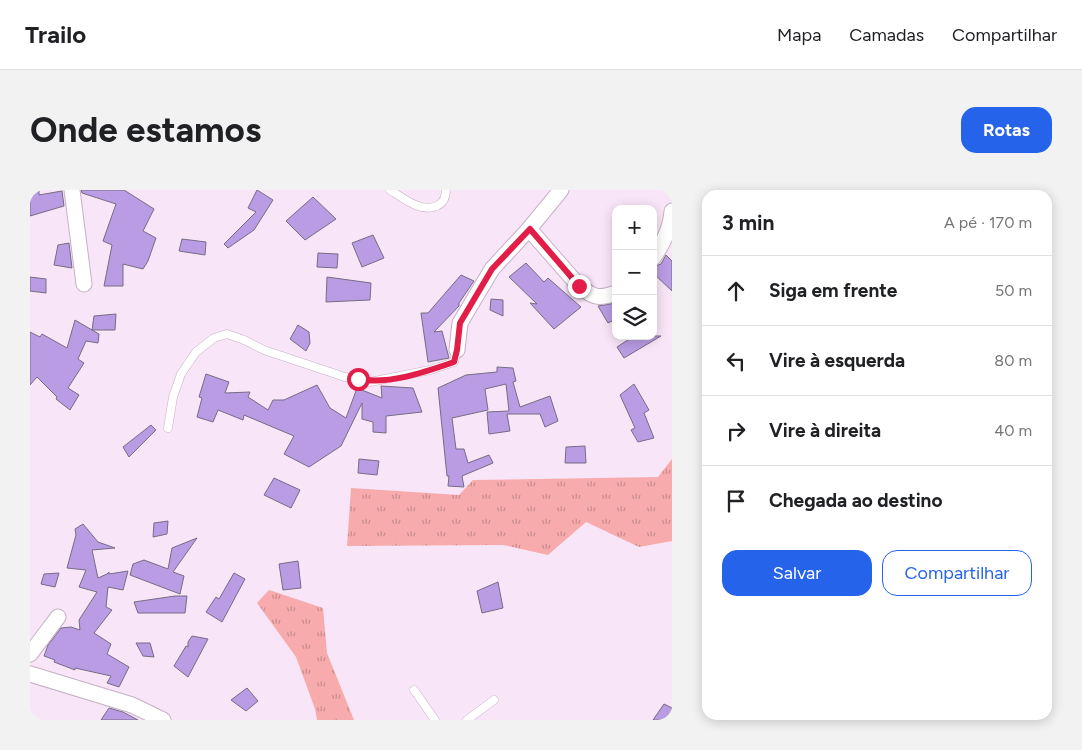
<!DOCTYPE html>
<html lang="pt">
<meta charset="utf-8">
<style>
:root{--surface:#fff;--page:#f2f2f2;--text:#202124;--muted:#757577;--line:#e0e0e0;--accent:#2563eb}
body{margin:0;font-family:Figtree,sans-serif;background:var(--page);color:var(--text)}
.controls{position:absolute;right:15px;top:15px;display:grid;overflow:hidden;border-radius:10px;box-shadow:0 2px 12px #0003}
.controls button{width:45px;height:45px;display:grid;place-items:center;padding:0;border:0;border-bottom:1px solid var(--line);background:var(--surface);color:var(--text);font:25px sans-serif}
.stop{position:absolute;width:15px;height:15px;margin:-11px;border:4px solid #e11d48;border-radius:50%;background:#fff}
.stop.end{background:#e11d48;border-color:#fff;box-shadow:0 1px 5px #0008}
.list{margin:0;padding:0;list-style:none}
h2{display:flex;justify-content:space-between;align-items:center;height:65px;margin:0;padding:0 20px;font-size:21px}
h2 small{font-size:16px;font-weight:400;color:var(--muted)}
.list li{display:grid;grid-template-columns:32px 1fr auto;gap:15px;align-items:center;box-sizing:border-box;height:70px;padding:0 20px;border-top:1px solid var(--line)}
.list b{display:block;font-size:19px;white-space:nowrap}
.list em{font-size:16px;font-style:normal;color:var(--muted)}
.actions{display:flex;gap:10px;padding:15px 20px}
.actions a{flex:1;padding:11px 0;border:1px solid var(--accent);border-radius:15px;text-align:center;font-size:18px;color:var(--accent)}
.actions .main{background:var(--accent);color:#fff}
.icon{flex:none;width:28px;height:28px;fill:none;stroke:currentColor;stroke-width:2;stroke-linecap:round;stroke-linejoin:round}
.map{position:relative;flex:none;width:642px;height:530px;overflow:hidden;border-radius:15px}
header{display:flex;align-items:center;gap:30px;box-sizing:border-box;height:70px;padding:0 25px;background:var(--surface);border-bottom:1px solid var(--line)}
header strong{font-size:24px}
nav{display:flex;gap:28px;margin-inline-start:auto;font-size:18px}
.intro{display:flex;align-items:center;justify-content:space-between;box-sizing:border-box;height:120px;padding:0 30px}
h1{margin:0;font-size:35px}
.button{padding:12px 22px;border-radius:15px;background:var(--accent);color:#fff;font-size:18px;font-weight:700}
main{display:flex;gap:30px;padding:0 30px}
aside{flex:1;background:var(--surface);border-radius:15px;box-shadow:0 2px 12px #0003}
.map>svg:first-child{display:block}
</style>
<header>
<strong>Trailo</strong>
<nav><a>Mapa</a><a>Camadas</a><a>Compartilhar</a></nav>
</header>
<div class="intro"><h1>Onde estamos</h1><a class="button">Rotas</a></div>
<main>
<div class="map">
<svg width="642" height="530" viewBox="0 0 642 530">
<defs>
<pattern id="grass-tufts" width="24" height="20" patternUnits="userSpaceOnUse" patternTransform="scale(1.25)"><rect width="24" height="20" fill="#f7abac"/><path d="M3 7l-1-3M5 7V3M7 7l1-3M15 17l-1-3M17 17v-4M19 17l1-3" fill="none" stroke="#ca8c8e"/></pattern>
</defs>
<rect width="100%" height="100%" fill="#f9e5f8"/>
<g fill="url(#grass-tufts)">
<polygon points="642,269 642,351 609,357 556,332 518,365 473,355 317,356 321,298 429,305 443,290 628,287"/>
<polygon points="239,400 293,418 297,463 324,530 287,530 285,519 266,467 227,413"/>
</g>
<g fill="#b99ce4" stroke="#756d83">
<polygon points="0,0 9,0 9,5 32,1 34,16 0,26"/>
<polygon points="51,0 94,0 124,19 113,41 126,48 118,71 113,79 93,74 93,96 74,96 82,55 73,51 86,14 52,3"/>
<polygon points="227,0 243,10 224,40 198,58 194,54 226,22 218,18"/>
<polygon points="283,7 306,29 275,50 256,31"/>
<polygon points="343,45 354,68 332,77 322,53"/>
<polygon points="152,49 176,52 175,65 149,61"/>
<polygon points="39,53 42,78 24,75 28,55"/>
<polygon points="288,63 308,64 307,78 287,77"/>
<polygon points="636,65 642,71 642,101 623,83 623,77 631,74"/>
<polygon points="496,73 514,92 518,88 551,117 524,139 500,113 507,114 479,87"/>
<polygon points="431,85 444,91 429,113 429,116 404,142 412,141 419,168 398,172 391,123 398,123"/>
<polygon points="0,87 16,89 16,103 0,101"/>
<polygon points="297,87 341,93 340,110 296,112"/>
<polygon points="461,109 473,110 473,126 460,120"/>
<polygon points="586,113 586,129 578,133 568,116"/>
<polygon points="86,124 85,140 62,140 69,144 68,153 56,151 48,169 54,173 38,198 49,205 40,220 26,209 27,207 7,187 0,195 0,142 10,147 12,144 37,158 45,130 62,140 64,126"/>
<polygon points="268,135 279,142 280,153 276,161 260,149"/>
<polygon points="604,146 631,146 594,168 587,157"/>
<polygon points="467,177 483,178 486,191 483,192 490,217 520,206 528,231 515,237 510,224 477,224 480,241 459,244 457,222 479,221 476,194 455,199 458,220 422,228 426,259 434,259 438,273 459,265 463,273 432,286 434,297 418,296 419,286 417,286 408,198 436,185 467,182"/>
<polygon points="176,184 199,192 195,203 220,202 218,207 238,220 243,210 254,210 287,195 300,218 316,228 327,198 352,208 351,196 383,198 392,222 356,226 356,243 343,242 343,232 332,229 332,213 311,256 279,277 254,264 264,246 214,225 213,230 188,220 183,232 167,227 172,208 169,207"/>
<polygon points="604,194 619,220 614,223 624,248 608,252 601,240 605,238 590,205"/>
<polygon points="121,235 126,240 99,267 93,257"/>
<polygon points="555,256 556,273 535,273 536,257"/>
<polygon points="329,269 349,271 347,285 328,283"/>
<polygon points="244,288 270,300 261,318 234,305"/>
<polygon points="138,331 137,344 123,347 124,333"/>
<polygon points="53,334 68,352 85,358 62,360 68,388 77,384 79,382 79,384 98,381 93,400 78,397 76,417 82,420 64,443 81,454 77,464 99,477 89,497 77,493 81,486 45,478 45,480 24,472 25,470 14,466 18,455 31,438 41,437 50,440 49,430 67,402 49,397 56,380 37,378 46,345 45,339"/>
<polygon points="167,348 143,382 154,386 150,404 100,385 103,374 114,370 138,379 142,358"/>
<polygon points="268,371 271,398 253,400 249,374"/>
<polygon points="29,383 25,397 11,394 14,384"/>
<polygon points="204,383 215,389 192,432 176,422 186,407 189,409"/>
<polygon points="468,392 473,418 452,423 447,401"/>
<polygon points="145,406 157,406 155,423 108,423 104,412"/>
<polygon points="162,446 178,449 158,487 144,476 156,456 158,457 158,452"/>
<polygon points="106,453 120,453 124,467 113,466"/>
<polygon points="217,498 228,511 216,521 201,510"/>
<polygon points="634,514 642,518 642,530 623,530"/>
<polygon points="79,518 93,522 108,530 71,530"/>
</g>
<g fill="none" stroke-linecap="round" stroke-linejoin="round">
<g stroke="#c5b1c4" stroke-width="9">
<g id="service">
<path d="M360,0C373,8 391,23 407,16C413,13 416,7 416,0"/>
<polyline points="138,238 143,207 151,184 166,162 184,148 197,144 214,150 234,160 315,187 340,192 400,180 424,172 427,160"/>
<polyline points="384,500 405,530"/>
<polyline points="437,530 464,510"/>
</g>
</g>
<g stroke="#c5b1c4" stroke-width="17">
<g id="minor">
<polyline points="42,0 54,94"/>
<path d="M499,39L549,96C564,108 569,109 586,103"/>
<path d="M623,68C632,55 641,37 642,21"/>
<polyline points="427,160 430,133 462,79 499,39 531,0"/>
<polyline points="0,464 28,427"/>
<polyline points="0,484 102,515 133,530"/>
</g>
</g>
<use href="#service" stroke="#fff" stroke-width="8"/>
<use href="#minor" stroke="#fff" stroke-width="15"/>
</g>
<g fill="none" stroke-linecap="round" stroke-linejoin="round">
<path stroke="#e11d48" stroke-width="6" d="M328,189C359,195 395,182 424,172L427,160L430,133L462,79L500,39L549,96"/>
</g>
</svg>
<div class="controls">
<button>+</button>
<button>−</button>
<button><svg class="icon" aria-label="layers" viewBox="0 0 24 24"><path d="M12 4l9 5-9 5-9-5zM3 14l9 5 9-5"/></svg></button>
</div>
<div class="stop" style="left:328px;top:189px"></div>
<div class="stop end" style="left:549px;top:96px"></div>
</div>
<aside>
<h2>3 min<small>A pé · 170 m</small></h2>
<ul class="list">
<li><svg class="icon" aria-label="ahead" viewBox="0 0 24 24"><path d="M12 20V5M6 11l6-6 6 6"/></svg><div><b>Siga em frente</b></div><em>50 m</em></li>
<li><svg class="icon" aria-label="left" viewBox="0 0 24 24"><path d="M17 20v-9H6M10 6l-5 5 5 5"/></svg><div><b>Vire à esquerda</b></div><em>80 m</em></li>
<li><svg class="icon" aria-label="right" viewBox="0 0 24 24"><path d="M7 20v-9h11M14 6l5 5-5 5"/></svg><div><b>Vire à direita</b></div><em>40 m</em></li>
<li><svg class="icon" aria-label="arrive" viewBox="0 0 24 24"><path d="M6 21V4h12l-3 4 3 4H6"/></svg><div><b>Chegada ao destino</b></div></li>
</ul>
<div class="actions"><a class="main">Salvar</a><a>Compartilhar</a></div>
</aside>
</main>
